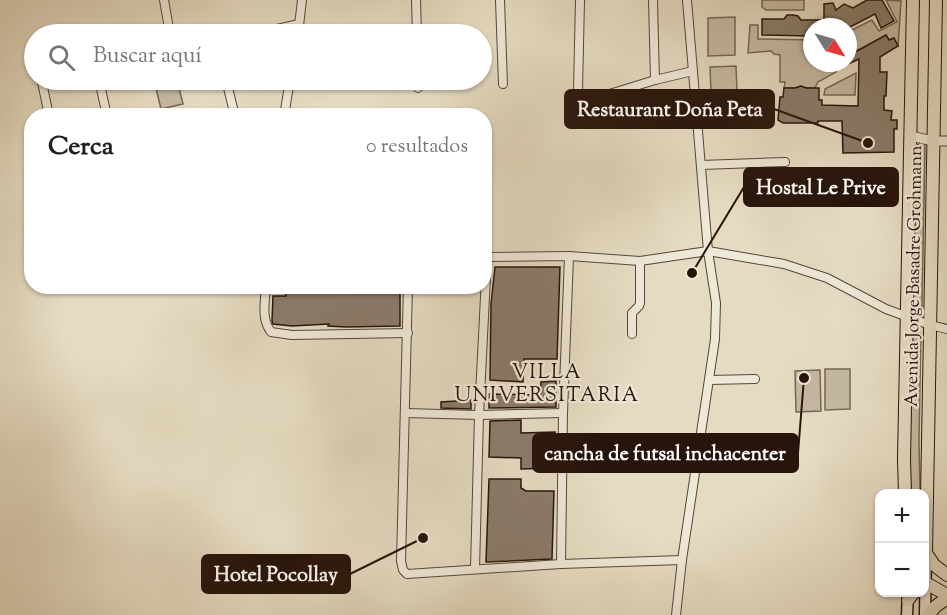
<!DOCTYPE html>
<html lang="es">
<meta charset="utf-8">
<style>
:root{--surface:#fff;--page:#f6f6f6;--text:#202124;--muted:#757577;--line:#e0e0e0}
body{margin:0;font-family:"Sorts Mill Goudy",serif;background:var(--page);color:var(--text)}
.controls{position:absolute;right:18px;bottom:18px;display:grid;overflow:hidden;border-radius:12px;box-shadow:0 2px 4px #0004}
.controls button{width:54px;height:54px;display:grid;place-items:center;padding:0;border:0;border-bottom:2px solid var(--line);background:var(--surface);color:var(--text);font:30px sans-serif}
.compass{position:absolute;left:803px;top:18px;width:54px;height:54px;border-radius:50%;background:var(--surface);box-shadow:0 2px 4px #0004;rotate:127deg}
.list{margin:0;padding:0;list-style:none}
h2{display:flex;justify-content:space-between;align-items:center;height:78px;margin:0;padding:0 24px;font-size:26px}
h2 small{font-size:20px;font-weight:400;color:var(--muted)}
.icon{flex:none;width:33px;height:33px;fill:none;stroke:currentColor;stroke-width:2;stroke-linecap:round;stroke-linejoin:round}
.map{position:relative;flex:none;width:947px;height:615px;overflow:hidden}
.search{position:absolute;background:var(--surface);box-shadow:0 2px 4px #0004;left:24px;top:24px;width:468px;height:66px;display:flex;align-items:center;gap:15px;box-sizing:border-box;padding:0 21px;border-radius:33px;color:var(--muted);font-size:22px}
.panel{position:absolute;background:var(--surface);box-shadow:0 2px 4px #0004;left:24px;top:108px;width:468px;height:186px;border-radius:24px}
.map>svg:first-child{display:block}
</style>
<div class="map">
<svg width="947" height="615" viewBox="0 0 947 615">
<rect width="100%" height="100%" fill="#e5dbc2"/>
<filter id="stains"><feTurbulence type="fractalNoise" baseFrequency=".00333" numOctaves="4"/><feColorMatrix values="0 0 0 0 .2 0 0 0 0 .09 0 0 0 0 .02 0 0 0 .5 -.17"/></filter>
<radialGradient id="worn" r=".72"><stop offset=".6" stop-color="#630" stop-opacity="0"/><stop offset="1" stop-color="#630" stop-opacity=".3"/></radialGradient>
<g fill="#c5b9a3" stroke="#766657" stroke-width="1.5">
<polygon points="762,0 804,0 804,10 766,10 762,7"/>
<polygon points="886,0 901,1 898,47 894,38 889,40 886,35 860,49 853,51 848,47 848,32 872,20 879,31 897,22"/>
<polygon points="735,17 735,55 708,56 708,18"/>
<polygon points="750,25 758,25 758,39 812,40 812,63 833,63 832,64 836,72 818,82 815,88 806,88 801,86 795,88 784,88 785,82 780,82 780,55 774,54 771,51 748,53"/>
<polygon points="736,66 738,116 712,117 710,67"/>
<polygon points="856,73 855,95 824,95 825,89"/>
<polygon points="154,80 177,80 183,104 161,109"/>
<polygon points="921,143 924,143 925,146 922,308 920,311 918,311 913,308 916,149 917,145"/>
<polygon points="917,331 921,334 919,439 920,493 911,494 909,438 911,337 913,332"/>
<polygon points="825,369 850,369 850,409 825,410"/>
<polygon points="820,370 821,411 796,412 795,371"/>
</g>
<g fill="#8a7b6a" stroke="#27140b" stroke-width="1.5">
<polygon points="867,0 882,0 894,21 881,28 875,14 850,27 812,27 812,36 762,35 762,19 784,19 787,15 793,15 798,16 801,20 824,20 824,4 833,3 836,10 844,4 853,8"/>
<polygon points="886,35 889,40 894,38 898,46 880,57 880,72 887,72 886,96 884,96 884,110 892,111 891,120 897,120 897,129 894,129 894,152 843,153 842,121 818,121 818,123 783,123 778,120 780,97 783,97 784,88 795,88 801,86 806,88 819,88 819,100 822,100 822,105 858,106 859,59 848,64 848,56"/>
<polygon points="495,267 560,267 557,359 524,359 523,382 490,380 491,304"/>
<polygon points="286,286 400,286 400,326 346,327 328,326 329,324 292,326 273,324 272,321 273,296 286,296"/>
<polygon points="556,381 556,407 489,408 489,394 540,395 541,382"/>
<polygon points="471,400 471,409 441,408 441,402"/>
<polygon points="521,420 521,433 555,432 555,468 521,469 521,458 489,457 490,421"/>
<polygon points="489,479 521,479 521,488 526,491 554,491 552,559 486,562"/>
</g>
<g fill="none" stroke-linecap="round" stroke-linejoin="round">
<g stroke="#564639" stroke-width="10">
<g id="minor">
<polyline points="164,0 170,34"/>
<polyline points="416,0 417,34"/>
<polyline points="500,0 503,84"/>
<path d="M580,0L578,90C580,96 583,99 590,100L655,80L693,71"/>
<polyline points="653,0 655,80"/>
<polyline points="254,34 299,24"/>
<polyline points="298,34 302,0"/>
<polyline points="99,80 107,116"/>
<polyline points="226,80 235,116"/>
<polyline points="418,80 418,88"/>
<polyline points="49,116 42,82 55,80"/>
<polyline points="284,116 290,80"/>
<polyline points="701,165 785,162"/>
<polyline points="484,257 569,256 640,261 708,251 784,264 827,278 886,309 930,325 947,329"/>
<path d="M266,286C265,303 261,319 271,332L292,335L408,333"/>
<polyline points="408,286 401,561 403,570 407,574 561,564 682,560"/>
<polyline points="632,334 632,313 639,306 640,303 640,261"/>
<polyline points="709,380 755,379"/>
<polyline points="405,413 479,415 563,413"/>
<polyline points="561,564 563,413 569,256"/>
<polyline points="475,569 479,415 487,257"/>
<polyline points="676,615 682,560 715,339 716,303 708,251 687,0"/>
</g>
</g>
<g stroke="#564639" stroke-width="11">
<polyline id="tertiary" points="911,136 933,141 947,141"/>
</g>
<g stroke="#27140b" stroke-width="13">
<g id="secondary">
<polyline points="907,615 908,593"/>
<polyline points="925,615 926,553"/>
</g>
</g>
<g stroke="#27140b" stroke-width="14">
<g id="trunk">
<polyline points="936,0 926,553 934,565 947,575"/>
<polyline points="905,494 904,459 913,0"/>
<polyline points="924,582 947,595"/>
<polyline points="908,600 914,592"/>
<polyline points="928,615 936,606 947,598"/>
</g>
</g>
<use href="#minor" stroke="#eee8d7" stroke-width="8"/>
<use href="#tertiary" stroke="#eee8d7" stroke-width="9"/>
<use href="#secondary" stroke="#eee8d7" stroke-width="10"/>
<use href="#trunk" stroke="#e5dbc2" stroke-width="12"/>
</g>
<g text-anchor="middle" stroke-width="4.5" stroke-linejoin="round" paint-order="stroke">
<g font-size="18" fill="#27140b" stroke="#eee8d7">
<text transform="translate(913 276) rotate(-89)" y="6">Avenida Jorge Basadre Grohmann</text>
</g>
<g font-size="20" letter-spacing="1.5" fill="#27140b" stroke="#eee8d7">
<text x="547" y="378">VILLA<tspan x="547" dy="23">UNIVERSITARIA</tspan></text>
</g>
</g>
<path fill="none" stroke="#27140b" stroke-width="2" d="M868 143L774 109M692 273L744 187M804 378L798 453M423 538L350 574"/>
<g fill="#27140b" stroke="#eee8d7" stroke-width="2">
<circle cx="868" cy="143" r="6"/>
<circle cx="692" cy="273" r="6"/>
<circle cx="804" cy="378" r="6"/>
<circle cx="423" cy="538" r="6"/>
</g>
<g fill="#27140b" stroke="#27140b" stroke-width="2">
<rect x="565" y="90" width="209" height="38" rx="6"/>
<rect x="744" y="168" width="154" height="38" rx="6"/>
<rect x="533" y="434" width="265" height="38" rx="6"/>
<rect x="202" y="555" width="148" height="38" rx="6"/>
</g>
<g font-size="20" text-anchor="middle" font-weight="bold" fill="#fff">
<text x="670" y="116">Restaurant Doña Peta</text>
<text x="821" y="194">Hostal Le Prive</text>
<text x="665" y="460">cancha de futsal inchacenter</text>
<text x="276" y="581">Hotel Pocollay</text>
</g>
<rect width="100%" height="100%" filter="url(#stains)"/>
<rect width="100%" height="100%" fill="url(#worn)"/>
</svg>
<div class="controls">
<button>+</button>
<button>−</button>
</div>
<svg class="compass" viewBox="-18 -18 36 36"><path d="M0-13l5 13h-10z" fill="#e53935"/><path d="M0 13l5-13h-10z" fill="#757577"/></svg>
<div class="search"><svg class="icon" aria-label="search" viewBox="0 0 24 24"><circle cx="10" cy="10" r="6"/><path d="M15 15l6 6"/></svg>Buscar aquí</div>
<section class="panel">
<h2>Cerca<small>0 resultados</small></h2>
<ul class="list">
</ul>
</section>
</div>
